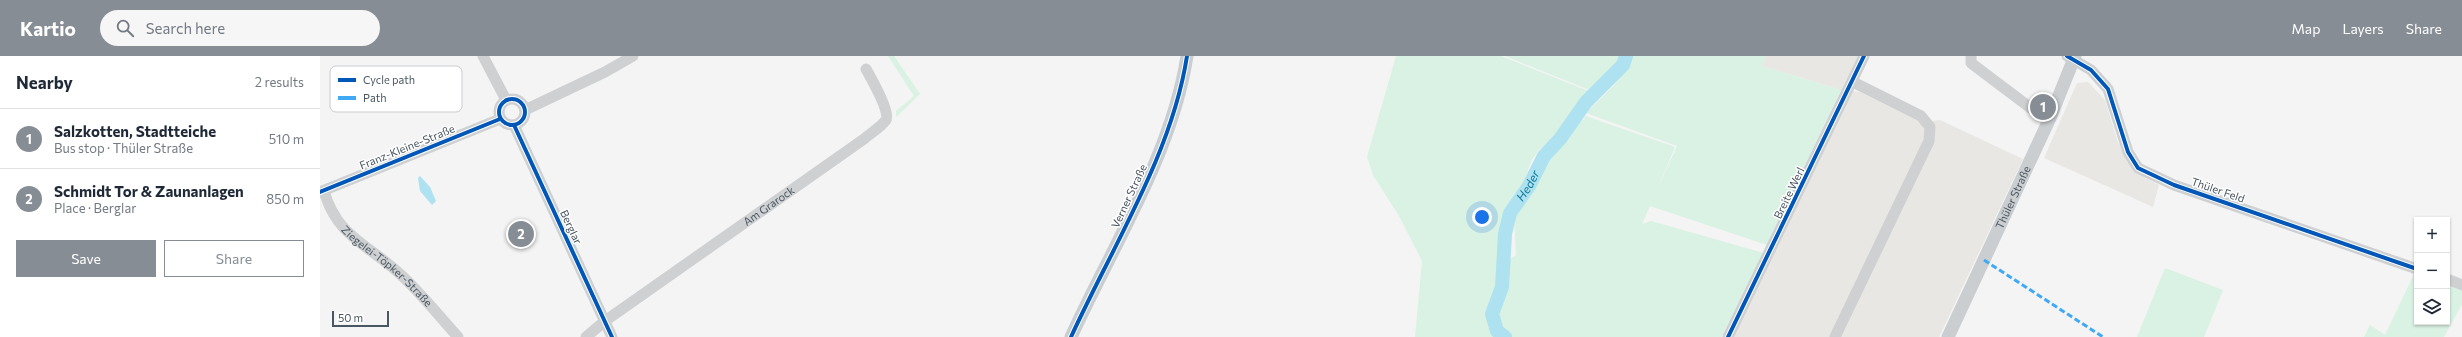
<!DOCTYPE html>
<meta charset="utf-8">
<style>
:root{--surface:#fff;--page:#f6f6f7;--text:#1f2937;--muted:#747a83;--line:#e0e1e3;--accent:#868d94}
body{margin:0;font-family:Commissioner,sans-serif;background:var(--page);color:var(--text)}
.controls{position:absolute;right:12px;bottom:12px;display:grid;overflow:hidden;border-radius:0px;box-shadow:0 1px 3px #0004}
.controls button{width:36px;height:36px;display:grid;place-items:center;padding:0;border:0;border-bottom:1px solid var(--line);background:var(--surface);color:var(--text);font:20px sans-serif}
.scale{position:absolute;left:12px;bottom:10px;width:57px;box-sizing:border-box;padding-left:4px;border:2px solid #4a5661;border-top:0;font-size:11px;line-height:14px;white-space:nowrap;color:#4a5661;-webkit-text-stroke:3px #fff;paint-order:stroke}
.you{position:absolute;left:1162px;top:161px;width:14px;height:14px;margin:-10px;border:3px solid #fff;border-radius:50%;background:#1a73e8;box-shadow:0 0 0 6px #1a73e833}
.badge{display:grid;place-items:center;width:26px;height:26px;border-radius:50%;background:var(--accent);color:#fff;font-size:13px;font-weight:700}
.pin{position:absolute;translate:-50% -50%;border:2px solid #fff;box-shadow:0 1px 4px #0006}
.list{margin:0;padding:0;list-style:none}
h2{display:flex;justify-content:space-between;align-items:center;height:52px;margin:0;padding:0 16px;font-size:17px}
h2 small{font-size:13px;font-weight:400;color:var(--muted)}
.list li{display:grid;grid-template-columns:26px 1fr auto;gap:12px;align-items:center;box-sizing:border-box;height:60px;padding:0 16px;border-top:1px solid var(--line)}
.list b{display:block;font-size:15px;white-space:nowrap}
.list p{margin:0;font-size:13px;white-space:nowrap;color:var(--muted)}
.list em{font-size:13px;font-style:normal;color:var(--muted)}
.actions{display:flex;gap:8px;padding:12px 16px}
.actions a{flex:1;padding:9px 0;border:1px solid var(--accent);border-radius:0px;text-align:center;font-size:14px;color:var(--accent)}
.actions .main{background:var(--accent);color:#fff}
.icon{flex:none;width:22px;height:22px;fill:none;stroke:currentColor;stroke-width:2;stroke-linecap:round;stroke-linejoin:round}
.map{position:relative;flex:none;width:2142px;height:281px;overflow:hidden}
header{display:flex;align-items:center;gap:24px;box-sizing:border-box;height:56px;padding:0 20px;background:var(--accent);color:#fff}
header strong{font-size:19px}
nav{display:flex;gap:22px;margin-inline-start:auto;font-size:14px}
.search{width:280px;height:36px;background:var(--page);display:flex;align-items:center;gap:10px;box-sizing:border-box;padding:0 14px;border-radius:22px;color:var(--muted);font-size:15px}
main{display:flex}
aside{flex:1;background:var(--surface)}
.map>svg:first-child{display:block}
</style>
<header>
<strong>Kartio</strong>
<div class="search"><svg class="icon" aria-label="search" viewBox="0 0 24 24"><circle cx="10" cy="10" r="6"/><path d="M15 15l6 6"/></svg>Search here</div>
<nav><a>Map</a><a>Layers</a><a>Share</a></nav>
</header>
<main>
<aside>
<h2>Nearby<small>2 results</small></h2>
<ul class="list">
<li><span class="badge">1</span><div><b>Salzkotten, Stadtteiche</b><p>Bus stop · Thüler Straße</p></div><em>510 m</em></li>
<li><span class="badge">2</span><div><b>Schmidt Tor &amp; Zaunanlagen</b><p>Place · Berglar</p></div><em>850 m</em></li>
</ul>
<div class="actions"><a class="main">Save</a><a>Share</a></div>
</aside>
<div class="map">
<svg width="2142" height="281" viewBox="0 0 2142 281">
<rect width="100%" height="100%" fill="#f4f4f4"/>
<g fill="#e8e7e3">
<polygon points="1446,0 1538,0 1521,34 1442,10"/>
<polygon points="1768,26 1785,44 1797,84 1813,115 1839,129 1833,151 1724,102 1757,27"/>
<polygon points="1532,35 1540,36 1601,66 1620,64 1703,103 1619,281 1413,281"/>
</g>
<g fill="#d9f2e3">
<polygon points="568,0 574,0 600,38 576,61 576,55 594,40"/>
<polygon points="1076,0 1181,0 1271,36 1264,41 1236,80 1219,94 1211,105 1204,126 1184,153 1179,180 1178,230 1167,260 1168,271 1180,281 1095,281 1102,205 1079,160 1053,119 1047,101"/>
<polygon points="1185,0 1301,0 1299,7 1272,35"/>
<path d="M1311,0H1446L1442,10L1521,34L1447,189L1330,150L1322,168L1331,165L1444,197L1401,281H1192L1185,275L1178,261L1185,236L1190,203L1196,199L1194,161L1212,134L1226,105L1266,60L1355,91L1336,136L1357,90L1266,57C1281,41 1307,21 1311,0Z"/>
<polygon points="1845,212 1903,234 1884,281 1817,281"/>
<polygon points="2095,216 2097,266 2127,266 2127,229 2142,235 2142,248 2124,281 2044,281 2050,269 2065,279"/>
</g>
<polygon fill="#aee2f0" points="100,120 110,131 116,145 112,149 100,135 98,122"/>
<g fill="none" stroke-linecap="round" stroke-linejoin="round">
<path stroke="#aee2f0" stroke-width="14" id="s1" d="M1185,281L1177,275L1172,258L1182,231L1185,178L1190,157L1209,130L1224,100L1240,83L1266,46L1303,9L1306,0"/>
<g stroke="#ced0d2" stroke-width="11">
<polyline points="163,0 186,44"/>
<polyline points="1651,0 1651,7 1716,56"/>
<polyline points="1747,0 1771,14 1788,33 1808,96 1818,112 1854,129 2097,213"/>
<circle cx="192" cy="56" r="13"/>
<polyline points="205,54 285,16 313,0"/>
<polyline points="194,69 292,281"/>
<path id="s2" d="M4,135C17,181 49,189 80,218C101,237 119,260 138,281"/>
<polyline points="0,136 180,63"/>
<polyline points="2127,223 2142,229"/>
<path id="s3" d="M266,281L285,265L544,83C551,77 561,71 566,64C571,57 551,22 546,13"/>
<polyline points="1408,281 1544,0"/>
<polyline points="1515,281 1609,85 1610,71 1601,60 1533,26"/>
</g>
<g stroke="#caced1" stroke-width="13">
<path d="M751,281C792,191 852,98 867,0"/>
<path id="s4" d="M1628,281L1730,62L1755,0"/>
</g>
<polyline stroke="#3fa9f5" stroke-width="3" stroke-dasharray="6 3" stroke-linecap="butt" points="1664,204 1783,281"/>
<g stroke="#fff" stroke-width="6">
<g id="cycleway">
<polyline points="1747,0 1771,14 1788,33 1808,96 1818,112 1854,129 2097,213"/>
<circle cx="192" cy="56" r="13"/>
<polyline points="194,69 292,281"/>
<polyline points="0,136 180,63"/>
<path d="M751,281C792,191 852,98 867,0"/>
<polyline points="1408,281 1544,0"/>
</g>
</g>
<use href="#cycleway" stroke="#0057b8" stroke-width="4"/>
</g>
<g text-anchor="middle" stroke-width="3" stroke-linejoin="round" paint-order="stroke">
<g font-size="11" fill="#4a5661" stroke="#fff">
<text transform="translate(87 91) rotate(-22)" y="4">Franz-Kleine-Straße</text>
<text transform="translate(1898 134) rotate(19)" y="4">Thüler Feld</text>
<text transform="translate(1469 137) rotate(-64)" y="4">Breite Werl</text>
<text transform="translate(809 140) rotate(-65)" y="4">Verner Straße</text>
<text dy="4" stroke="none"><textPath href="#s4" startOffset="154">Thüler Straße</textPath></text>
<text dy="4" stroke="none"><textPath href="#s3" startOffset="225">Am Grarock</textPath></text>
<text transform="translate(251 171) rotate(65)" y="4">Berglar</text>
<text dy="4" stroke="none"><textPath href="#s2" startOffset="100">Ziegelei-Töpker-Straße</textPath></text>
</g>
<g font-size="12" font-style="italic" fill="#0c7c9b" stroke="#fff">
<text dy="4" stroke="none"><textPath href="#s1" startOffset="164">Heder</textPath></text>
</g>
</g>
<rect x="10" y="10" width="132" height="46" rx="6" fill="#fff" stroke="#c9ccd0" stroke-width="1"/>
<rect x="18" y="22" width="18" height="4" fill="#0057b8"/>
<rect x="18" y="40" width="18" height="4" fill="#3fa9f5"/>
<g font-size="11" fill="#4a5661">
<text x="43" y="28">Cycle path</text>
<text x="43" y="46">Path</text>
</g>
</svg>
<div class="controls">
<button>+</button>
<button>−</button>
<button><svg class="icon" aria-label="layers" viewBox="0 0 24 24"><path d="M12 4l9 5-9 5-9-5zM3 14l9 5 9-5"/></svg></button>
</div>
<div class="scale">50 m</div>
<div class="you"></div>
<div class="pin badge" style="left:1723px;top:51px">1</div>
<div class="pin badge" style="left:201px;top:178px">2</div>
</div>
</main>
